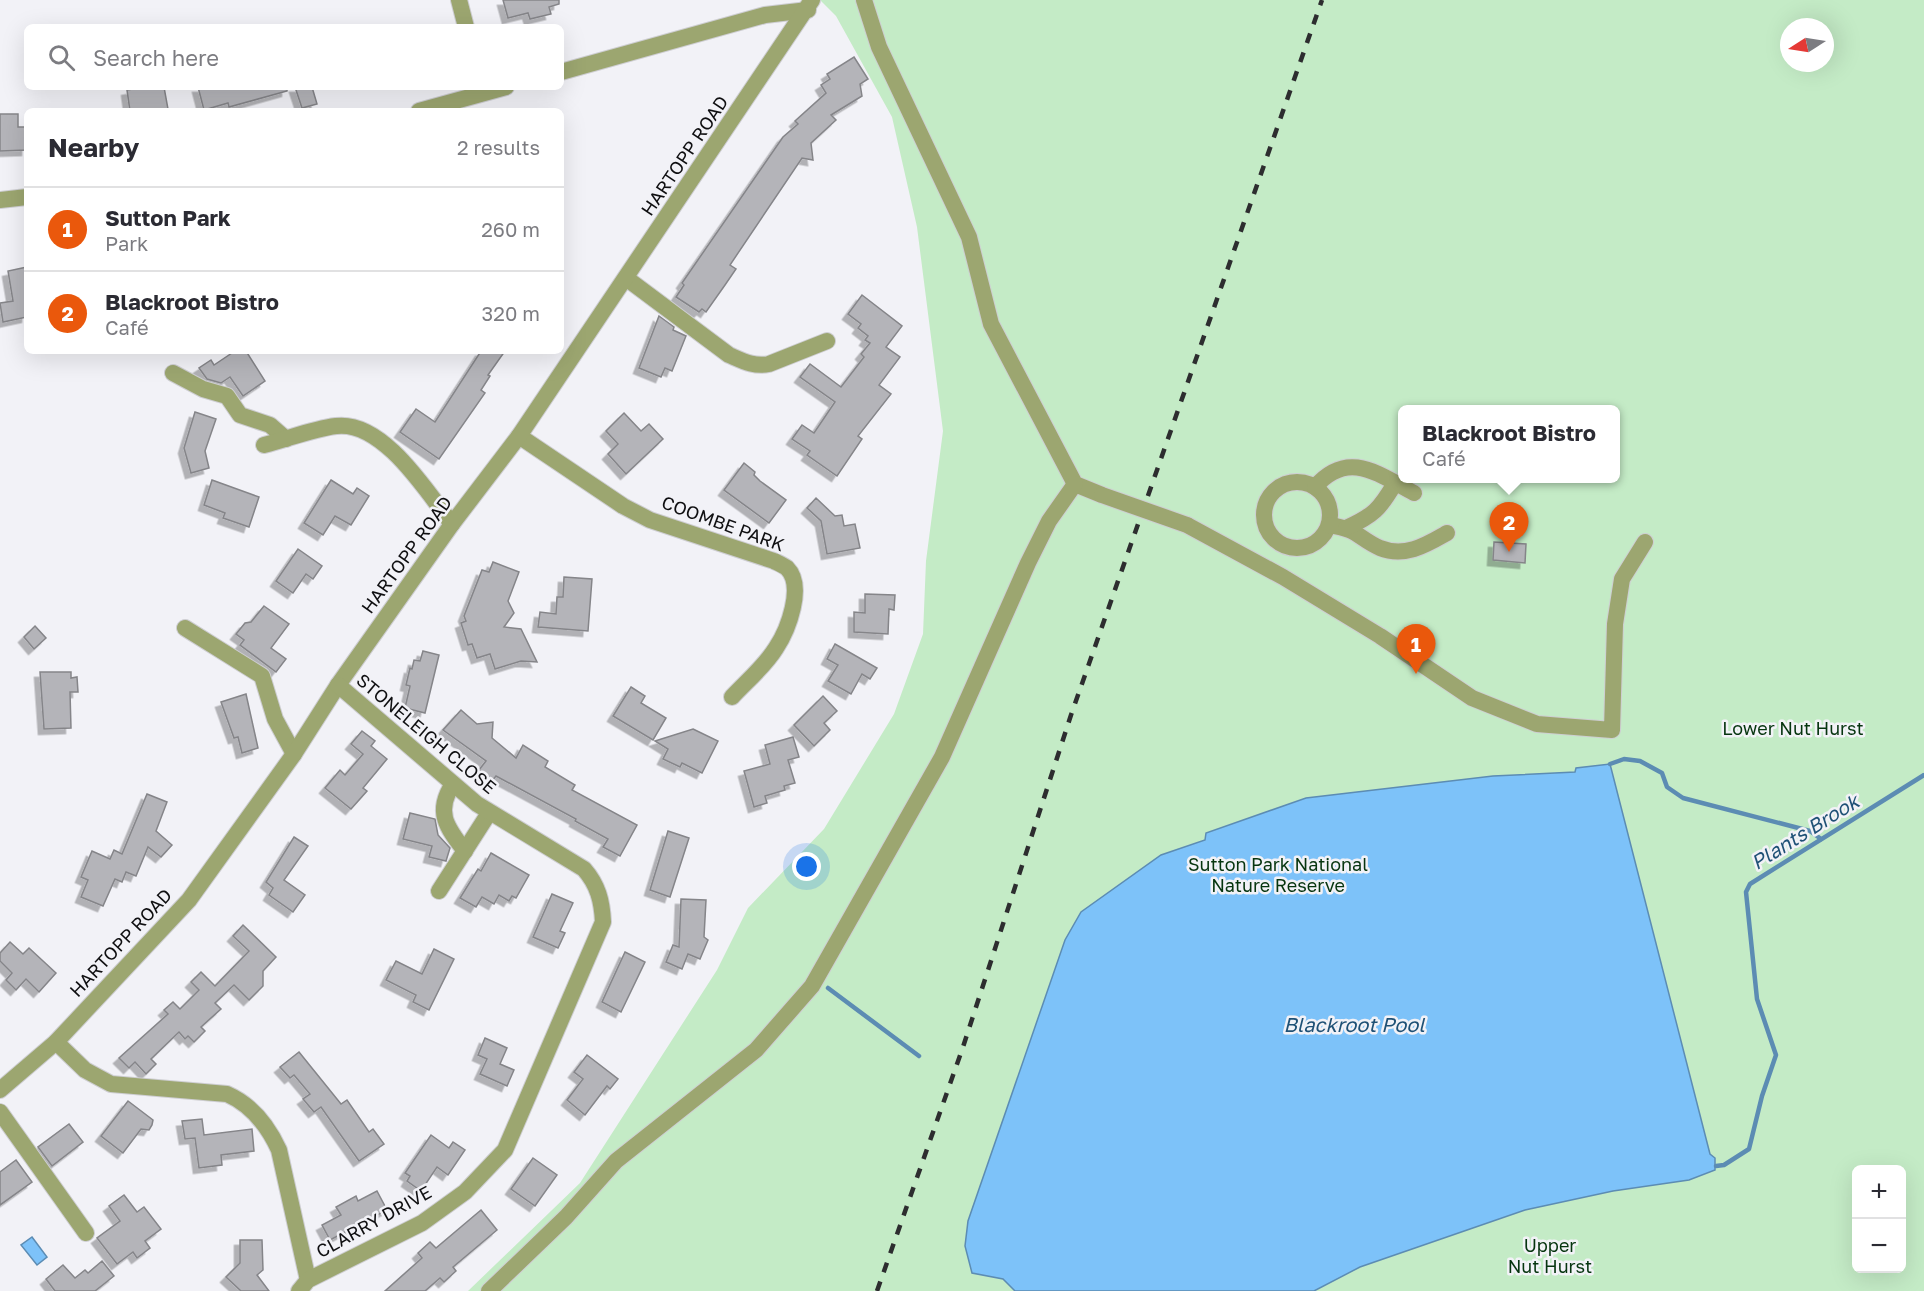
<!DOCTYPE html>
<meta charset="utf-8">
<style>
:root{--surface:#fff;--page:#f7f7f7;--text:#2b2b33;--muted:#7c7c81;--line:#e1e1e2;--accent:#ea580c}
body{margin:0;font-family:"Golos Text",sans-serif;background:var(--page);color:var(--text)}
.controls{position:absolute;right:18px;bottom:18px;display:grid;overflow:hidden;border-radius:9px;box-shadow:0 6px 24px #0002}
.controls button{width:54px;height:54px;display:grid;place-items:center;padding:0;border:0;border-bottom:2px solid var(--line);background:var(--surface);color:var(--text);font:30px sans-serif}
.compass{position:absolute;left:1780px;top:18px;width:54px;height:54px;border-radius:50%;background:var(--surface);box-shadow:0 6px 24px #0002;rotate:258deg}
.you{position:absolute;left:807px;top:867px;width:21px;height:21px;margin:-15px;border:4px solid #fff;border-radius:50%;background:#1a73e8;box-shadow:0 0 0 9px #1a73e833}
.badge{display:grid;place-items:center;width:39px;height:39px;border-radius:50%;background:var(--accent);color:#fff;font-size:20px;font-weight:700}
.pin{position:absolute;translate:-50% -50px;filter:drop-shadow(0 2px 3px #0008)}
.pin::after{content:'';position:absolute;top:32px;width:21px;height:18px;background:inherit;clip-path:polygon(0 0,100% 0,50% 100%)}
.popup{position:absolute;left:1398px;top:405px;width:222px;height:78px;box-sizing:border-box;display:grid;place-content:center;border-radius:9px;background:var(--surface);filter:drop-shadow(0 2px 4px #0005);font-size:20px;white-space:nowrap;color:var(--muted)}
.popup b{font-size:22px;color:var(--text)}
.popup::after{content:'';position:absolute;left:50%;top:100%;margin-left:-12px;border:12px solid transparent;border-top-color:var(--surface)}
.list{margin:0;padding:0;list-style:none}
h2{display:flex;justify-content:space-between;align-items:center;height:78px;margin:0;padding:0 24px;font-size:26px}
h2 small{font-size:20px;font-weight:400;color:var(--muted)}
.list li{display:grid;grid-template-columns:39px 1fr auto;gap:18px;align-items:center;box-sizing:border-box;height:84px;padding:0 24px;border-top:2px solid var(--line)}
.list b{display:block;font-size:22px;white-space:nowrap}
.list p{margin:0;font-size:20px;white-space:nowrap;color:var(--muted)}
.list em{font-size:20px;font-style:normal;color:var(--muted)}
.icon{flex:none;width:33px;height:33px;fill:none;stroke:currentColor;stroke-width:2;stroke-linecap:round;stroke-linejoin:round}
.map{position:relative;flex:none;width:1924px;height:1291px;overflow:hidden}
.search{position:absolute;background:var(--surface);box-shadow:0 6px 24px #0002;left:24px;top:24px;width:540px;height:66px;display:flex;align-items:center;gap:15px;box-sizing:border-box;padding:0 21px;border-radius:9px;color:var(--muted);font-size:22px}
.panel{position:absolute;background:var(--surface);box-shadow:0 6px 24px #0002;left:24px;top:108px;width:540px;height:246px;border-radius:9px}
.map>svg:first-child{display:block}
</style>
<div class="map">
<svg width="1924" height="1291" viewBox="0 0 1924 1291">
<defs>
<filter id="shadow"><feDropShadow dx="-5.5" dy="5.5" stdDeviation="0" flood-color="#0004"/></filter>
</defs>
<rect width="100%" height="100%" fill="#f2f2f7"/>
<path fill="#c4ebc6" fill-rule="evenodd" d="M820,0H1924V1291H468L580,1183L717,970L748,908L824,829L894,714L923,634L926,561L943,431L917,227L892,117L836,16ZM1789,27H1825V63H1789ZM1402,410H1616V478H1402ZM1856,1170H1902V1268H1856Z"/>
<g fill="#7dc2f9" stroke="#5c8cb3" stroke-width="1.5">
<polygon points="1610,764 1710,1154 1715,1158 1715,1170 1689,1180 1613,1191 1525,1210 1360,1267 1314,1291 1015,1291 1003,1279 972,1273 965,1246 968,1221 1065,940 1081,912 1161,855 1205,840 1206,833 1306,798 1493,776 1575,772 1576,768"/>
<polygon points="32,1237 47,1257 37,1265 21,1245"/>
</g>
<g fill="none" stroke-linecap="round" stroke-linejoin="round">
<g stroke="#5c8cb3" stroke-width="4.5">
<polyline points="1610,764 1624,759 1640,761 1662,773 1667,787 1683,798 1810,831 1821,839"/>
<polyline points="828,988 919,1056"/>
<polyline points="1716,1166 1724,1165 1749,1149 1762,1096 1776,1055 1757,999 1746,892 1750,884 1924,775"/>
</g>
</g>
<g fill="#b4b4b9" stroke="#858589" stroke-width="1.5" filter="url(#shadow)">
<polygon points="503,0 559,0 559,4 549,7 551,14 530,19 528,13 508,18"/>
<polygon points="854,57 868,79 860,84 862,96 831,115 836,120 811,143 813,160 802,158 730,265 736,269 725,285 706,312 702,309 699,312 676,297 684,285 682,283 783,137 798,124 795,121 826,93 821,85 830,79 827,74"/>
<polygon points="144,87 164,87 168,109 130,111 127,90"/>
<polygon points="198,87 287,87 287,91 229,107 228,103 204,110"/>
<polygon points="295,87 312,87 317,104 302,108"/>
<polygon points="0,114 18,114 18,127 27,127 27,150 0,151"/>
<polygon points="27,267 27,317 3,322 0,303 13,301 8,271"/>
<polygon points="862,295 902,326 886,347 900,357 879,385 891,394 858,436 862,439 837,476 807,455 810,451 792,439 802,425 814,433 835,402 800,377 810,364 841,387 864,357 861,354 870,343 865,340 868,336 858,328 861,324 848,314"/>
<polygon points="659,316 674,327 673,330 686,336 672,371 665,368 661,377 639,368"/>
<polygon points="235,351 246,351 265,381 243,396 230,377 221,383 207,379 199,368 211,360 214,365"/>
<polygon points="481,351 505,351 488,375 490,376 481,390 485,393 439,459 400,432 416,409 435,422"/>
<polygon points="195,412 216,419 205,451 209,468 191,473 184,448"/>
<polygon points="624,413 641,431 649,424 663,439 626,474 608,454 618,444 606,431"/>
<polygon points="744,463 755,472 754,475 760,481 786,500 769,523 724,490"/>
<polygon points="212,480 259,497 249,527 223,518 225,513 204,505"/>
<polygon points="331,480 353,494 357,488 369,496 351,525 335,516 323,535 304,523"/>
<polygon points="816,498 835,516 842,515 844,526 855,524 860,548 827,554 821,521 807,508"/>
<polygon points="1494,542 1526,544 1525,563 1493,560"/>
<polygon points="298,549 322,566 313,579 306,574 293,593 276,581"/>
<polygon points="493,562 519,572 508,601 514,613 504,627 521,629 537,662 521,661 495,669 490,654 477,658 472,644 468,645 461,623 466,621 464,616 482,570 489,572"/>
<polygon points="564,577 592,579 588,631 538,627 540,612 556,614 557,597 563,597"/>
<polygon points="865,594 895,595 894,610 889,609 888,634 854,632 854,612 865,613"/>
<polygon points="264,606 289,624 271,648 286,659 276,672 240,645 244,640 236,634 245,623 251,622"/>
<polygon points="35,626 46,638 34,649 24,637"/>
<polygon points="835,644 877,668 870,679 862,674 851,694 828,681 838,665 827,659"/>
<polygon points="423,651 439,655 425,713 405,708 410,686 406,685 410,668 412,669 414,660 420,661"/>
<polygon points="40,672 71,672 71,678 77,677 78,692 70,692 71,728 44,729"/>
<polygon points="631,687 645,696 641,703 666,718 653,740 613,716"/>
<polygon points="246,694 258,748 242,753 238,737 234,738 221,702"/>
<polygon points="823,696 837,711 824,723 830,730 814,746 794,725"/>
<polygon points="461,710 477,724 493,722 492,738 516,758 523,745 548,761 545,767 575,785 572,790 637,825 620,856 603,847 608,839 575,821 576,819 496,776 492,781 479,770 486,761 443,730"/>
<polygon points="693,729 718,741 702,773 682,763 680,767 663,759 668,749 655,741"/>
<polygon points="362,731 375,741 371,746 387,759 363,788 367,791 351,809 325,788 340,770 345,775 363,754 351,744"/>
<polygon points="793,737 799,757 788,760 795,783 784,786 785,790 765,796 767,803 754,807 744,771 770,764 765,745"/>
<polygon points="147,794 167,802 156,831 172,845 161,857 148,847 136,876 126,872 122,882 115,879 103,906 81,897 88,880 81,877 92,851 110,859 114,850 122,854"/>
<polygon points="410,813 435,819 438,835 450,848 446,861 429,857 432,846 403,839"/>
<polygon points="668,831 689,838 670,897 650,890"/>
<polygon points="294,837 308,846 284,880 305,895 293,912 269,895 273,888 266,882"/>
<polygon points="491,853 529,875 516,898 512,896 509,901 499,895 494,904 482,897 476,907 460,898 478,869 481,871"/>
<polygon points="552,894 573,903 560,931 565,933 558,948 533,937"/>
<polygon points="681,899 706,900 704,937 708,940 700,959 688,954 682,969 666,962 673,945 679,947"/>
<polygon points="243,925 276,957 263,971 263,986 249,1000 234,985 215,1003 221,1009 201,1027 205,1031 194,1042 188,1036 185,1039 179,1032 151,1059 156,1064 146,1074 135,1062 129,1068 119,1058 168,1014 164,1010 173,1002 180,1009 199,990 191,982 201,972 215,986 249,951 233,936"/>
<polygon points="10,942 23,954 29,948 56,973 39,992 26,979 16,990 6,980 12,973 0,961 0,953"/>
<polygon points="434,949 454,959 429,1010 413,1002 416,995 386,980 396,961 422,974"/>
<polygon points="625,952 645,962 621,1012 602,1002"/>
<polygon points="485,1038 507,1048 500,1064 514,1070 507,1086 480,1074 487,1059 478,1055"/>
<polygon points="299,1052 341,1104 347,1100 369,1132 373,1129 384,1144 359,1161 321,1107 314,1112 303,1099 310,1094 294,1075 290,1078 280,1067"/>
<polygon points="587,1055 618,1079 610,1089 607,1086 585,1115 567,1100 583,1079 574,1072"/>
<polygon points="128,1101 153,1120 152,1125 149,1130 141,1129 123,1153 101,1136"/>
<polygon points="202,1119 204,1135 252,1129 254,1151 221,1155 222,1165 199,1168 195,1138 185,1139 182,1121"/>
<polygon points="69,1124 83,1142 52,1166 38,1147"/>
<polygon points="431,1135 449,1148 453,1142 465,1150 448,1175 437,1167 421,1191 407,1181 410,1176 405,1173"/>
<polygon points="533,1158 557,1175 535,1206 511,1189"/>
<polygon points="16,1160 32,1182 0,1205 0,1172"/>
<polygon points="377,1191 387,1210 330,1240 322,1225 341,1215 336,1207 356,1196 358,1201"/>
<polygon points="124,1195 137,1212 144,1207 161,1229 145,1241 150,1248 137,1258 133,1252 117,1264 97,1238 120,1221 109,1206"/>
<polygon points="481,1210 497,1230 453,1267 456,1271 444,1282 440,1278 425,1291 385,1291 422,1258 418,1253 430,1242 436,1248"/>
<polygon points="240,1240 262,1240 263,1270 257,1275 269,1291 241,1291 226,1277 240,1263"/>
<polygon points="102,1261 114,1276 95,1291 55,1291 46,1279 63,1265 75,1278 85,1270 88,1273"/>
</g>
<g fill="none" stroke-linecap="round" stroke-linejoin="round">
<g stroke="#ceced2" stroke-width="18">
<g id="minor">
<polyline points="459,0 466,27"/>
<polyline points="864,0 879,47 969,237 991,324 1075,484 1102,495"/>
<polyline points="561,72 765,15 808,10"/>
<polyline points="419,111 506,87"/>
<polyline points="0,200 27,197"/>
<path d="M626,278L729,355C743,361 754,367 769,364L827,341"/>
<polyline points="173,373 203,389 227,396 240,415 270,425 286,439"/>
<path d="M519,436L623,506L650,520L774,561C778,563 783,565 787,568C805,586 788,630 776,648C765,666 747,681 732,697"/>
<path d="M264,445C288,439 312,429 336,426C383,420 427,492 452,524"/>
<circle cx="1297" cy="515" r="33"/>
<path d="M1315,487C1348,449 1378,474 1414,493"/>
<polyline points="1187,525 1283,577 1380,636 1472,698 1537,724 1612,730 1615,624 1622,579 1645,542"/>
<path d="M1329,525C1358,529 1358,538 1380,548C1405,558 1426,545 1447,533"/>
<path d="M1346,528C1373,516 1380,509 1395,483"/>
<polyline points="185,628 262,676 275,719 294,754"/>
<path d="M453,784C435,811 446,827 465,851"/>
<polyline points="439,891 489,813"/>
<path d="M56,1042L85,1070L111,1084L227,1094C252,1105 268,1126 279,1150L308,1280"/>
<polyline points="0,1090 56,1042 189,900 294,754 338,685 452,524 519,436 812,0"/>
<polyline points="0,1112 86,1233"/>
<path d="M299,1291L308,1280L422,1223L465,1192L505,1150L603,922C602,901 598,885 584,869L477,804L338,685"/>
<polyline points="489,1291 566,1217 616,1161 756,1050 812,986 942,757 1028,563 1049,521 1075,484"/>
</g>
</g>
<use href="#minor" stroke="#9ca670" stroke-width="16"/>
<polyline stroke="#2d2d2f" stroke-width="4.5" stroke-dasharray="10 10" stroke-linecap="butt" points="877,1291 963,1047 1071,715 1322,0"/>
<g stroke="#ceced2" stroke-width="18" stroke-linecap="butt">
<polyline id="minor-bridge" points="1102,495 1187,525"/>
</g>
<use href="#minor-bridge" stroke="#9ca670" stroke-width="16"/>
</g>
<g text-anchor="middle" stroke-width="5" stroke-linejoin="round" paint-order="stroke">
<g font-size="18" fill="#0f0f11" stroke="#f2f2f7">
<text transform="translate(685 156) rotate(-56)" y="6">HARTOPP ROAD</text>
<text transform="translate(723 524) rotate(20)" y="6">COOMBE PARK</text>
<text transform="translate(407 555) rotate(-54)" y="6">HARTOPP ROAD</text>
<text transform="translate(426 734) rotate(40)" y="6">STONELEIGH CLOSE</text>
<text transform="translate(121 943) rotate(-47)" y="6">HARTOPP ROAD</text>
<text transform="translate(374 1222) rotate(-29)" y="6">CLARRY DRIVE</text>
</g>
<g font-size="18" fill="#06350f" stroke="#f2f2f7">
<text x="1793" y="735">Lower Nut Hurst</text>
<text x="1278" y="871">Sutton Park National<tspan x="1278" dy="21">Nature Reserve</tspan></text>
<text x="1550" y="1252">Upper<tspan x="1550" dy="21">Nut Hurst</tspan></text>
</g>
<g font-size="20" font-style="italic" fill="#1f5176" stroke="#f2f2f7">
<text transform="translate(1805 832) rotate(-32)" y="7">Plants Brook</text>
<text x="1354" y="1032">Blackroot Pool</text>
</g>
</g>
</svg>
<div class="controls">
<button>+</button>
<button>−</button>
</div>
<svg class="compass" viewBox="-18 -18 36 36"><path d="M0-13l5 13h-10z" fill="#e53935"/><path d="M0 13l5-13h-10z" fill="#7c7c81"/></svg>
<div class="you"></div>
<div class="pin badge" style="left:1416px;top:674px">1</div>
<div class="pin badge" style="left:1509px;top:552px">2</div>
<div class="popup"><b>Blackroot Bistro</b>Café</div>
<div class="search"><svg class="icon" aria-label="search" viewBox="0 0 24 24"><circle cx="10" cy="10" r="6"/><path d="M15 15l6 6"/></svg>Search here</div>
<section class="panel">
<h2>Nearby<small>2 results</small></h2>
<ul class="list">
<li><span class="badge">1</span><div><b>Sutton Park</b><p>Park</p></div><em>260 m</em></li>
<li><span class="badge">2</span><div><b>Blackroot Bistro</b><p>Café</p></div><em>320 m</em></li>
</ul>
</section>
</div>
